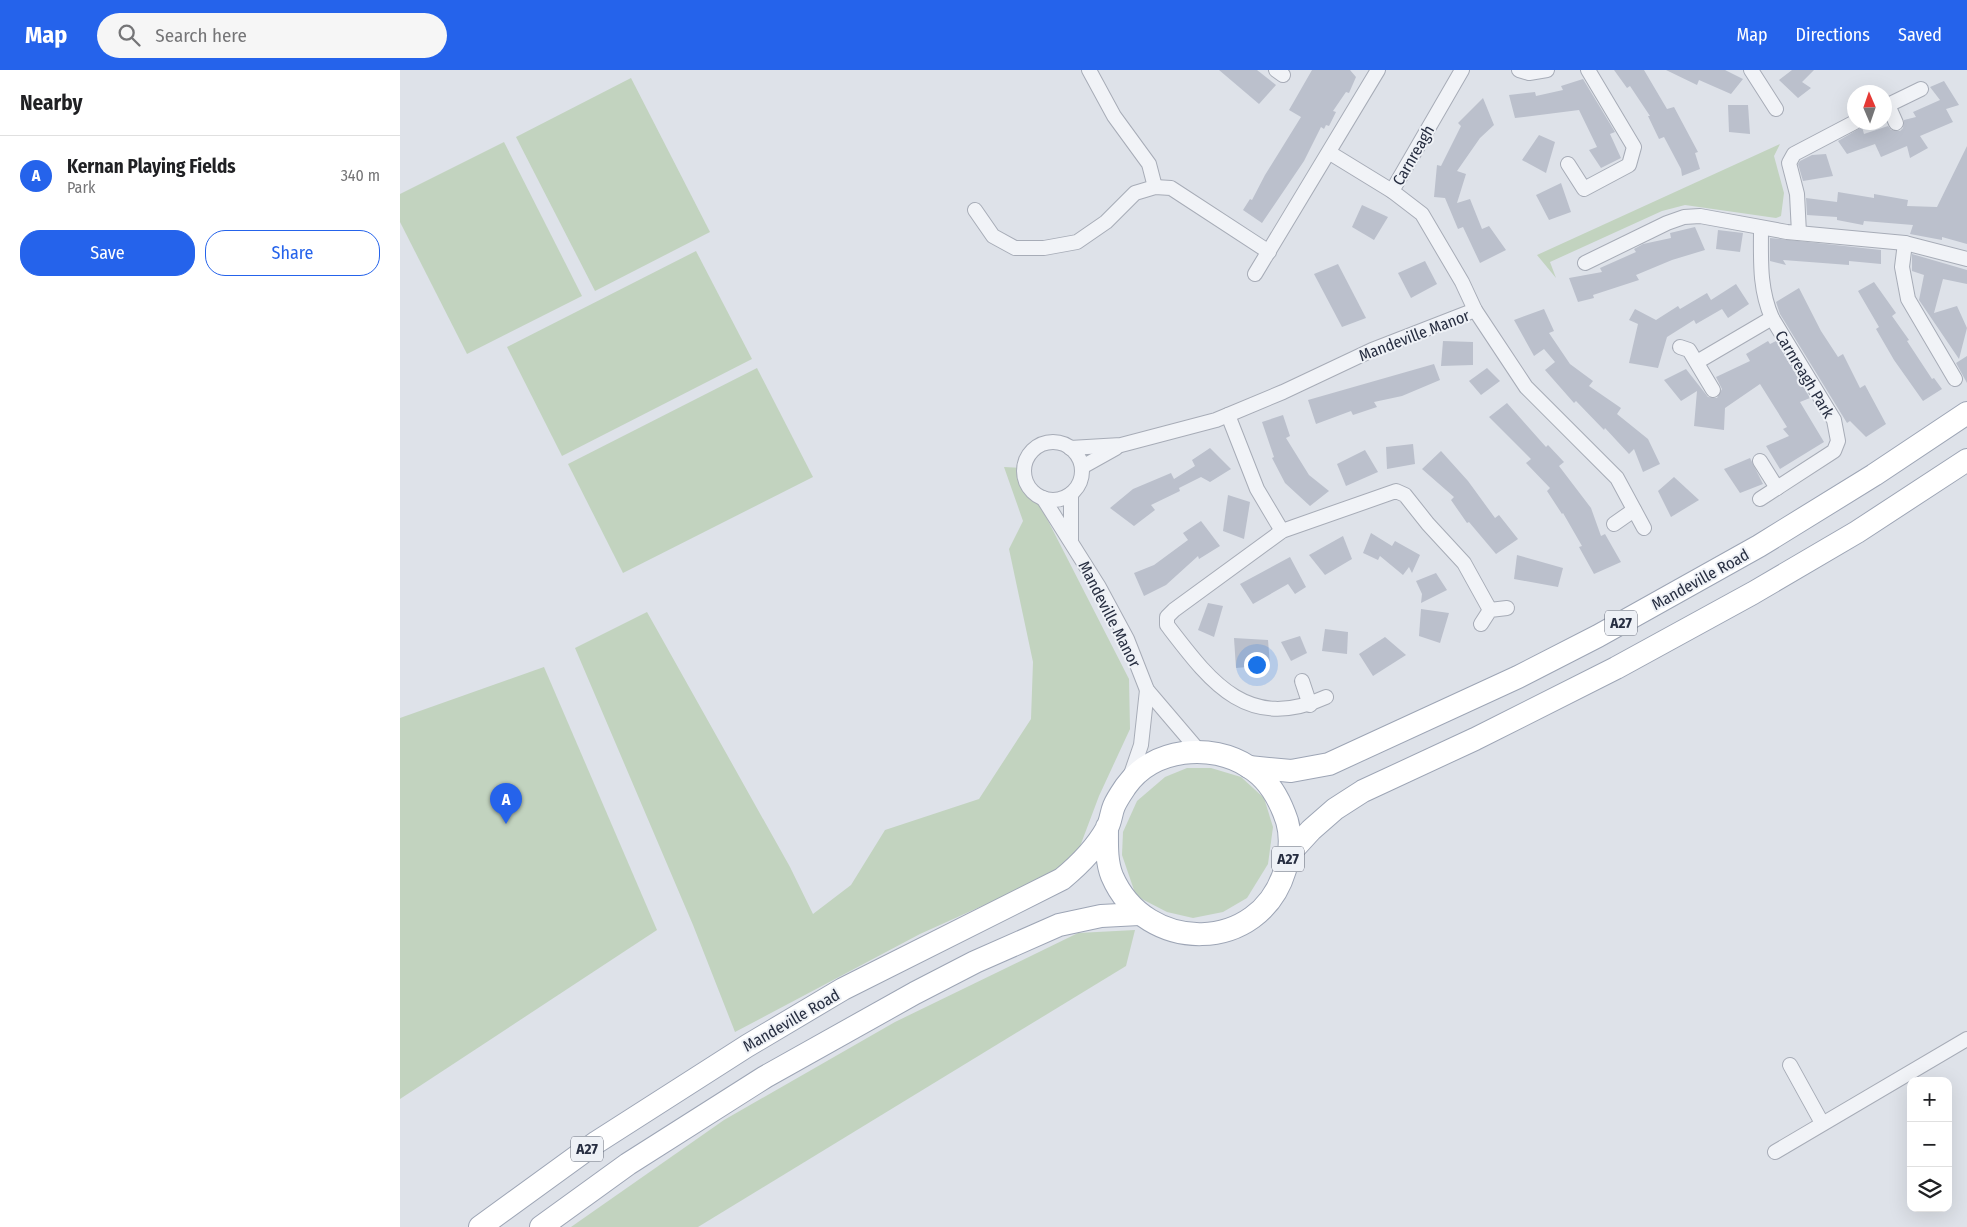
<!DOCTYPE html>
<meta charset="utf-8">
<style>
:root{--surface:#fff;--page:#f6f6f6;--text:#202124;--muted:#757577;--line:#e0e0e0;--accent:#2563eb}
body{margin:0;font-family:"Fira Sans Condensed",sans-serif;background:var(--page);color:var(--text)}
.controls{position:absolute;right:15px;bottom:15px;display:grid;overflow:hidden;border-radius:10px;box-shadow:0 5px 20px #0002}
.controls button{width:45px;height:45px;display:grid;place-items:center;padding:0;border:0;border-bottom:1px solid var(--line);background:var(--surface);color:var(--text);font:25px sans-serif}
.compass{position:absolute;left:1447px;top:15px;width:45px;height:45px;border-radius:50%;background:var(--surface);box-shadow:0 5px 20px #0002;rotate:358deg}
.you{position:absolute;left:856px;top:594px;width:18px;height:18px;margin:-12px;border:4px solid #fff;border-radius:50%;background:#1a73e8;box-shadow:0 0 0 8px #1a73e833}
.badge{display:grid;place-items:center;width:32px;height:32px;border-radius:50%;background:var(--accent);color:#fff;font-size:16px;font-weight:700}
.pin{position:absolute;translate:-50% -41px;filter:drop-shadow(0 1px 2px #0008)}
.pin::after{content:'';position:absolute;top:26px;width:18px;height:15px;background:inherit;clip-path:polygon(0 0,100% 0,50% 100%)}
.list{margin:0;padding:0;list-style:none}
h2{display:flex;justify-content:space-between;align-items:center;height:65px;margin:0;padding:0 20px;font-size:21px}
h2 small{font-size:16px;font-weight:400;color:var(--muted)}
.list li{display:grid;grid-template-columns:32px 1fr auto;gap:15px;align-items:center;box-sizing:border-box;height:80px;padding:0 20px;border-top:1px solid var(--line)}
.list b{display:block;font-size:19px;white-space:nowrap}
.list p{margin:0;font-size:16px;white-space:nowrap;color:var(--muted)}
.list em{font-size:16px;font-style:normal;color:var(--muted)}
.actions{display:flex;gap:10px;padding:15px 20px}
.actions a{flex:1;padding:11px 0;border:1px solid var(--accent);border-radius:20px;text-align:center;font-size:18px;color:var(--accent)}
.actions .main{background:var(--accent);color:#fff}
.icon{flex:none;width:28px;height:28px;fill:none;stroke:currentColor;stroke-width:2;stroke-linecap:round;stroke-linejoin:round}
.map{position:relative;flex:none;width:1567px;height:1157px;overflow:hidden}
header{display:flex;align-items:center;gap:30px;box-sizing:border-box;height:70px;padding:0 25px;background:var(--accent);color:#fff}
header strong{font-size:24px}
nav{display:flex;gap:28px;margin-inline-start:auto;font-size:18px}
.search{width:350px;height:45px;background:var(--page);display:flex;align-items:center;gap:12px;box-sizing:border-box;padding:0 18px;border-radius:28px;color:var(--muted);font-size:19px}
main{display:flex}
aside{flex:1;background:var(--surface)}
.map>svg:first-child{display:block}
</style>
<header>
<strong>Map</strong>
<div class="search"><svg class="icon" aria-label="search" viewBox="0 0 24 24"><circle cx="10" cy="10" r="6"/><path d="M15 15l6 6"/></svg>Search here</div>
<nav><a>Map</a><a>Directions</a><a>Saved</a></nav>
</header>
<main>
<aside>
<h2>Nearby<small></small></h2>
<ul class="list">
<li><span class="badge">A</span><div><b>Kernan Playing Fields</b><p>Park</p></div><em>340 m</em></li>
</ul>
<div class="actions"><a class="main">Save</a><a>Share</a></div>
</aside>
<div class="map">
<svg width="1567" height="1157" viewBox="0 0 1567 1157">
<rect width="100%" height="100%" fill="#dee2e9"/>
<g fill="#c2d3bf">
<polygon points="231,8 310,162 195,221 116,67"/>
<polygon points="104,72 182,226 67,284 0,152 0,124"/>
<polygon points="1380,74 1374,86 1384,123 1381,146 1376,148 1285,135 1262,141 1150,192 1156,208 1137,185"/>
<polygon points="296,181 352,289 162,386 107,277"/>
<polygon points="357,298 413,407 223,503 168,394"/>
<polygon points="604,397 621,398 729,609 730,659 699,726 673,795 520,864 335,962 293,855 175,578 247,542 390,797 413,844 451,815 485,760 579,729 631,649 633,592 609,479 623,451"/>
<polygon points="144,597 257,860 0,1029 0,648"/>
<polygon points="787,698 811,698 841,707 864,728 873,757 868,794 847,828 823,842 793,848 767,842 736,826 722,785 723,762 737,731 765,707"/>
<polygon points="735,860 726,896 298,1157 171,1157 324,1050 495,952 678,863"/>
</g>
<g fill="#bbc0cc">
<polygon points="819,0 857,0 876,15 859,34"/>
<polygon points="912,0 950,0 956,7 949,23 946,22 933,41 936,42 929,56 926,55 924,59 921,57 904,91 862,153 843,140 850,129 852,130 865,105 901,47 889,40"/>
<polygon points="1214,0 1244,0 1267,39 1274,37 1298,82 1295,83 1300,99 1282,106 1281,99 1264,67 1259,69 1248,46 1250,46 1230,16 1227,18"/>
<polygon points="1266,0 1325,0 1343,9 1331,24 1299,10 1297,15"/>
<polygon points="1392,0 1414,0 1402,12 1411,18 1398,28 1379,10"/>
<polygon points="1183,9 1215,62 1210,64 1221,88 1201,98 1189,80 1197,77 1179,40 1115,48 1109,25 1135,22 1136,26 1163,20 1161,16"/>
<polygon points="1544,11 1559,35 1546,39 1553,52 1520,66 1528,78 1510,88 1507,76 1481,87 1475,74 1447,84 1438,71 1462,57 1464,64 1488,56 1491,60 1500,61 1503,58 1504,50 1516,47 1513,42 1540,30 1530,17"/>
<polygon points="1083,28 1094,55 1080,68 1057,101 1066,104 1057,133 1070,129 1082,159 1089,156 1106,180 1080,193 1063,157 1058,159 1045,128 1034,127 1037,95 1041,96 1061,56 1058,53"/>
<polygon points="1328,35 1348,35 1350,64 1329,62"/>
<polygon points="1139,65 1155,72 1146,103 1122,90"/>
<polygon points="1567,76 1567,174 1542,167 1542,170 1510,164 1513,155 1464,151 1463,155 1437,150 1437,147 1407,145 1406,128 1437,132 1438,122 1474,128 1474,124 1508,130 1507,136 1537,137"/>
<polygon points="1426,84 1433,106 1403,111 1398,94 1400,91 1412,85"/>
<polygon points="1161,113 1171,142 1149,150 1136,125"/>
<polygon points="962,135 988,147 974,170 952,157"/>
<polygon points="1295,157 1305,180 1272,190 1236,205 1239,210 1193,225 1194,228 1178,232 1169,208 1202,202 1200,198 1236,182 1234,179 1243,174 1271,168 1270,163"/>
<polygon points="1318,160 1343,163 1340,182 1316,179"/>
<polygon points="1370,168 1481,180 1481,194 1449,191 1449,195 1383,190 1386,195 1370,191"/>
<polygon points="1512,184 1567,200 1567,214 1543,209 1534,243 1557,236 1567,258 1559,289 1519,230 1524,205 1512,201"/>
<polygon points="1025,191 1037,214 1011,228 998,203"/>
<polygon points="938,194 966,248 942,257 914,204"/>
<polygon points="1474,212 1496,243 1492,246 1509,270 1507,271 1532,309 1534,308 1542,319 1523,331 1494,290 1476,259 1479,257 1458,221"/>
<polygon points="1336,214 1349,234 1328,248 1322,239 1296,254 1294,250 1267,267 1258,298 1229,293 1238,254 1229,250 1235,239 1256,250 1278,236 1280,239 1307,223 1311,230"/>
<polygon points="1399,218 1421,261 1438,287 1443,284 1460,318 1465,315 1486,354 1466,367 1450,351 1447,353 1380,244 1376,232"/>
<polygon points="1144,239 1154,261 1149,263 1170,294 1193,311 1189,316 1221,338 1217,344 1248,369 1260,394 1243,402 1234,379 1229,384 1205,358 1204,360 1176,331 1174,333 1145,300 1155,292 1144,279 1134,286 1114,250"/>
<polygon points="1043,271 1073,272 1073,295 1041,296"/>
<polygon points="1368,271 1370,274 1376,271 1410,328 1400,332 1424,372 1380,399 1366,376 1389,366 1383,359 1387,357 1360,314 1325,338 1324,360 1294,356 1297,321 1281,331 1264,310 1286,299 1308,327 1317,328 1322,319 1316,307 1350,291 1346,284"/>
<polygon points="1567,286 1567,313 1556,293"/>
<polygon points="1034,294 1040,310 1002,326 974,332 977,337 953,345 951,341 916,354 908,330"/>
<polygon points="1087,298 1100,311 1081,325 1069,311"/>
<polygon points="1107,333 1146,377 1148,375 1164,392 1159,396 1191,438 1201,466 1205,464 1221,492 1194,504 1179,477 1182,476 1163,443 1162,444 1147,421 1150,418 1126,393 1131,389 1089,347"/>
<polygon points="883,345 890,366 886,368 909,405 929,421 910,436 885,413 872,388 874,387 862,352"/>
<polygon points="1013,374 1015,394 987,399 986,377"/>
<polygon points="810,378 831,399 810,412 801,407 779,418 780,421 751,435 755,440 734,456 710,438 733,419 771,403 774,409 795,396 792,390"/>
<polygon points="965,380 978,402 946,416 937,394"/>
<polygon points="1041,381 1068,411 1095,448 1099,445 1118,469 1096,484 1069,452 1067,453 1051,430 1054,427 1022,399"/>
<polygon points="1350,388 1363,414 1340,423 1324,399"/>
<polygon points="1274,407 1299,430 1271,447 1258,421"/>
<polygon points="828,425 850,432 844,469 823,461"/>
<polygon points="801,451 820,476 799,489 798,486 766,515 744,526 734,503 754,495 788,470 783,463"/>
<polygon points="971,463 992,476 995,471 1020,485 1012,503 1009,497 1003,505 980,486 978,490 963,483"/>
<polygon points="943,466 952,489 925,505 909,485"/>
<polygon points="1117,485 1163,498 1158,517 1114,509"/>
<polygon points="890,487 906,517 895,524 888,514 853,534 840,514"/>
<polygon points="1036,503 1047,520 1021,533 1022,524 1016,511"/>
<polygon points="808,533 823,536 814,567 798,560"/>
<polygon points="1021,539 1049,543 1040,573 1019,566"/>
<polygon points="925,559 948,562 947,584 922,581"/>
<polygon points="900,566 907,583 891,591 881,572"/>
<polygon points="985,567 1006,585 973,606 959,584"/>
<polygon points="834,568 868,570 870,595 836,598"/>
</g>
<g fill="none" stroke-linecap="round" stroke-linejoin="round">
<g stroke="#a7acb7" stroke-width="16">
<g id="street">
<polyline points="689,0 714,46 749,94 755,117"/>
<polyline points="876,0 883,5"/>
<polyline points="1119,0 1129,3 1147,0"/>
<polyline points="1351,0 1376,39"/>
<polyline points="1488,35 1496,53"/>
<polyline points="1484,37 1521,19"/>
<polyline points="930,83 992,121 1022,144 1062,212 1075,240 1126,317 1217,408 1244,458"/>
<polyline points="1168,94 1184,119 1229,95 1234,77 1188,0"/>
<polyline points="992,121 1062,0"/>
<polyline points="575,140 593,166 615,178 644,178 677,172 706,152 735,123 755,117 771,118 869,182"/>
<polyline points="1399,163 1397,124 1389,93 1394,84 1455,52"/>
<polyline points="1505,173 1502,197 1508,229 1555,309"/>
<polyline points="1185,193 1267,153 1284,147 1300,146 1387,162 1505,173 1567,189"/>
<polyline points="855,204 978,0"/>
<polyline points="1280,277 1289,280 1313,320"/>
<polyline points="1297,292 1372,248"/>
<polyline points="828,345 857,419 882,461"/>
<circle cx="653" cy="401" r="29"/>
<polyline points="670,378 721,375 816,350 883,322 972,280 1075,240"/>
<polyline points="1360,391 1377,418"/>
<polyline points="682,397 716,378"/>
<polyline points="671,424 671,470"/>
<polyline points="643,428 699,517 727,569 747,620 799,681"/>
<path d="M1360,429L1434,381L1438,371L1434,350L1372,248C1359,218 1361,189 1361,158"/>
<polyline points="1214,454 1234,440"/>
<polyline points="1081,554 1090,540 1107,538"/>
<polyline points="902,611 910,635"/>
<path d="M926,627C847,663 810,611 767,555V547L774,540L882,461L996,421L1005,425L1028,454L1064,493L1090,540"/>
<polyline points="730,707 741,675 747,620"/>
<polyline points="1390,995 1422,1053"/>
<polyline points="1375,1082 1567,969"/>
</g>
</g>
<g stroke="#9da5b5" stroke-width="24">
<g id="primary">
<polyline points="849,697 891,701 929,694 1118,607 1198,566 1359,476 1474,405 1567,343"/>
<polyline points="889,784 911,760 935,739 963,721 1075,669 1216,598 1353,523 1457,462 1567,390"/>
<path d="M80,1157L197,1072L347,976L443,919L662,809C679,795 697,776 707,758C711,751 711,743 714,736C717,729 722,722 726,716C753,678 811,672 849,697C869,709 880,730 887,751C892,768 890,784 885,800C860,884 746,885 712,806C706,791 707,774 707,757"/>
<polyline points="141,1157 228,1094 365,1007 515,923 575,892 659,855 701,846 739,844"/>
</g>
</g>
<use href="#street" stroke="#f1f3f7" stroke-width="14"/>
<use href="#primary" stroke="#fff" stroke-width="22"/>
</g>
<g text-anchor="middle" stroke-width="4" stroke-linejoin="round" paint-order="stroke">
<g fill="#eef1f6" stroke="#636877" stroke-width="1">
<rect x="1205" y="540.5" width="32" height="25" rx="4"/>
<rect x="872" y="776.5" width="32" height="25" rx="4"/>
<rect x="171" y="1066.5" width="32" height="25" rx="4"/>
</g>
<g font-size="15" font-weight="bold" fill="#272e41">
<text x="1221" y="558">A27</text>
<text x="888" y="794">A27</text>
<text x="187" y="1084">A27</text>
</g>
<g font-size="16" fill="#272e41" stroke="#eef1f6">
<text transform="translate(1013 85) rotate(-60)" y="6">Carnreagh</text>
<text transform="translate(1014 265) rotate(-21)" y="6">Mandeville Manor</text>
<text transform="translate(1405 304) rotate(59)" y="6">Carnreagh Park</text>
<text transform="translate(1300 509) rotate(-29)" y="6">Mandeville Road</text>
<text transform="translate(710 544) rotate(63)" y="6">Mandeville Manor</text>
<text transform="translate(391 950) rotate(-30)" y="6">Mandeville Road</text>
</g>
</g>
</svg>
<div class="controls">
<button>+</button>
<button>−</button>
<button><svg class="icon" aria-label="layers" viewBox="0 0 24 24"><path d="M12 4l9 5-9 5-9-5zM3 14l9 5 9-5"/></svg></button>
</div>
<svg class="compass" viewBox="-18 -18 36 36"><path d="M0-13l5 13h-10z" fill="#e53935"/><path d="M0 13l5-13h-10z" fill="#757577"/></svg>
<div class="you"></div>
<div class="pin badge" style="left:106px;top:754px">A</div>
</div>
</main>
